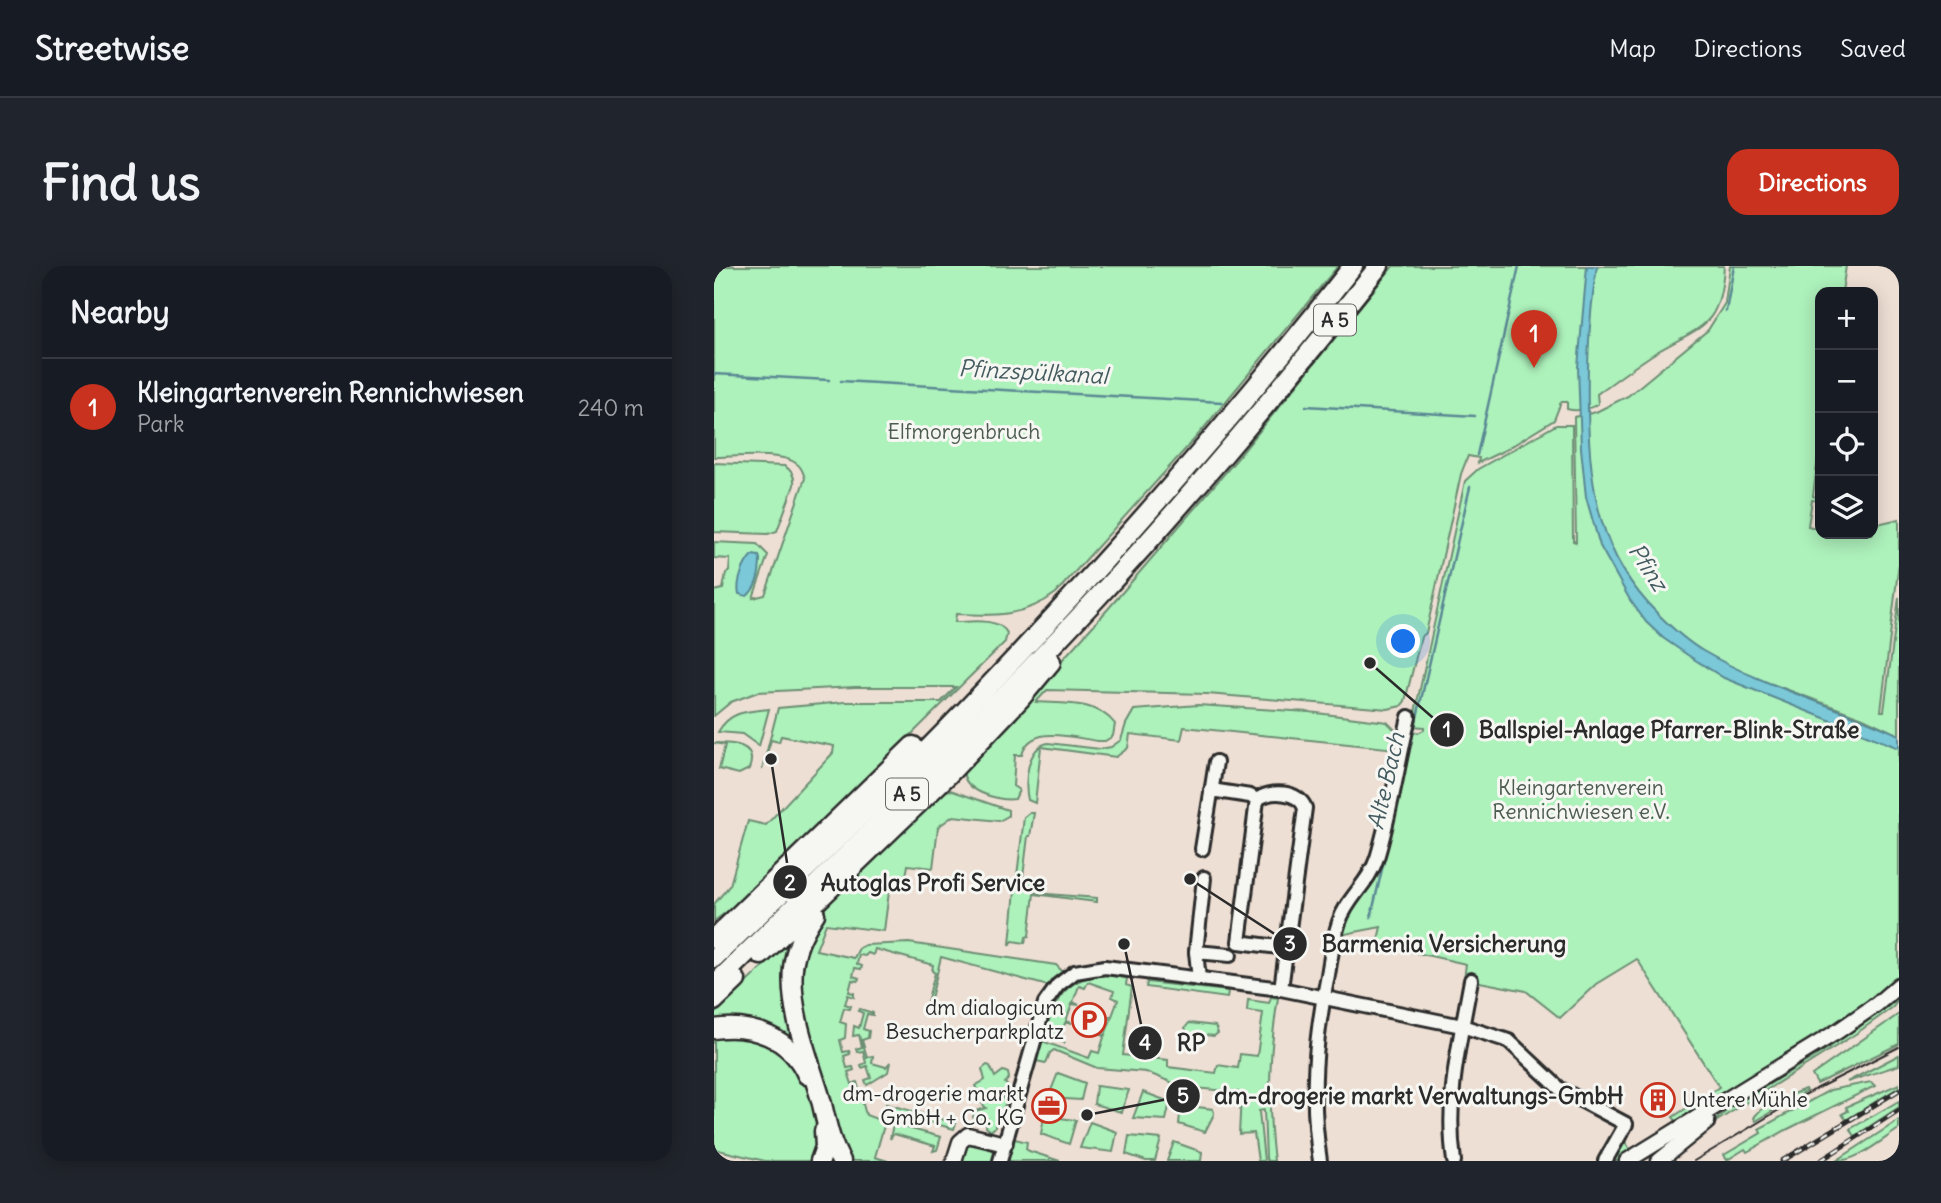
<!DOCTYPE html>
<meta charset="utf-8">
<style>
:root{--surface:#171b24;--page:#20242c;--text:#f1f3f6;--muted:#9ea1a6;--line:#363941;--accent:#c8321e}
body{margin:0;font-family:Delius,sans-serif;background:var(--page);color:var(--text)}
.controls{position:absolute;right:21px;top:21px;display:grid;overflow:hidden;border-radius:14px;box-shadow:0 4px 18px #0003}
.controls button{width:63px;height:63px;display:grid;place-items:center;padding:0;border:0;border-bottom:2px solid var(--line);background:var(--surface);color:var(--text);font:35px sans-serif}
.you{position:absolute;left:690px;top:376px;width:24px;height:24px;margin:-18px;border:5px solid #fff;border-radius:50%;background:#1a73e8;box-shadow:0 0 0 10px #1a73e833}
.badge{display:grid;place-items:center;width:46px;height:46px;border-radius:50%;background:var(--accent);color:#fff;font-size:23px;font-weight:700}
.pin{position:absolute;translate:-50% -58px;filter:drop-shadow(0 2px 4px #0008)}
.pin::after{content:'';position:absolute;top:37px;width:24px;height:21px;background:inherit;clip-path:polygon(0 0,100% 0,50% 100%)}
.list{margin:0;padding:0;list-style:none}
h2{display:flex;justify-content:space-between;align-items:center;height:91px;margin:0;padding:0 28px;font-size:30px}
h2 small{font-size:23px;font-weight:400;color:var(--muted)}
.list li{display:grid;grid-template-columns:46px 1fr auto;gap:21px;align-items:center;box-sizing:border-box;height:98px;padding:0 28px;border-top:2px solid var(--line)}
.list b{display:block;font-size:26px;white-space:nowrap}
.list p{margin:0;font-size:23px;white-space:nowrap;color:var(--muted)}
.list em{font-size:23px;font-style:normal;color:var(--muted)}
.icon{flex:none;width:38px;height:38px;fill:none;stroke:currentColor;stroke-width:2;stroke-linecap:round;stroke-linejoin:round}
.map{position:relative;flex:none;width:1185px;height:895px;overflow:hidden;border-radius:21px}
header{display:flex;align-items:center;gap:42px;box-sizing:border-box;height:98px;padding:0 35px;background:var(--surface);border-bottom:2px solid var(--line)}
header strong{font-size:33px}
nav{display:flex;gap:38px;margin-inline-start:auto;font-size:24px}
.intro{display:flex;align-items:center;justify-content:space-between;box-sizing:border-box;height:168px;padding:0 42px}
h1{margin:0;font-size:49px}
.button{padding:18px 32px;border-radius:21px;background:var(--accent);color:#fff;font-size:24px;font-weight:700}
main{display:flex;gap:42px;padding:0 42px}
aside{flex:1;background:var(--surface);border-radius:21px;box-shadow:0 4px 18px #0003}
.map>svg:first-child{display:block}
</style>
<header>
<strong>Streetwise</strong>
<nav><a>Map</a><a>Directions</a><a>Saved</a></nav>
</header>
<div class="intro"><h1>Find us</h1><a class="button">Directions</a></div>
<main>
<aside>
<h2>Nearby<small></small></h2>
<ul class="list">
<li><span class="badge">1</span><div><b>Kleingartenverein Rennichwiesen</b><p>Park</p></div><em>240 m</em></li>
</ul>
</aside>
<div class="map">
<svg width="1185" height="895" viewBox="0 0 1185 895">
<rect width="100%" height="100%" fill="#eedfd4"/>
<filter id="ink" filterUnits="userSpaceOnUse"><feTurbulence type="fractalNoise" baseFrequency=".0143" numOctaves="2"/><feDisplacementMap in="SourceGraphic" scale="14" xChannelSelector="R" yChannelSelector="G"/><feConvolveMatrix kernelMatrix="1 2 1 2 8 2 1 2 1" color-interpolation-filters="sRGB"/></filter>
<g filter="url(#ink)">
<g fill="#adf1bb" stroke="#6c8e73" stroke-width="2">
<path d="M0,0H624L485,168L342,327C311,351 279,350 242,348L241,356C257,356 284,351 293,367L291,376L32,632L0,655V638L16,619L34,555L52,559L119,487L120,480L67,470L65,476L57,474L48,504L64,442L131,436H227L242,421H141L44,426L17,436L0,450V325L9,323L12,307L15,306L16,293L0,292V276L43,278L54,289L39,332L51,329L91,212C89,207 88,201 83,198C68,185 20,191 0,191Z"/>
<path d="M679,0H1010C1006,63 988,59 941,87C921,100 902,114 883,128L884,138C875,143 863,146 853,143V136H847L840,154L793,183L764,197L765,192L754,190L747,208L712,367L707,371L691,435L687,440L674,443L493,428L333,424L322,436C349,438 383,434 401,458L399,470L391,475H384C359,472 316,457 308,489H301L299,520L305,524L301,533C284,536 246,524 250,503L394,343L522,194Z"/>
<polygon points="1016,0 1132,0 1128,26 1106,26 1106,177 1099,230 1106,232 1106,235 1098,234 1094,260 1106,263 1106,268 1159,268 1159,259 1185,253 1185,296 1167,445 1170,445 1185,331 1185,469 1149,452 1058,418 1145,465 1185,482 1185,713 1149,742 907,895 895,895 913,868 915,870 910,874 917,885 960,860 962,855 959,851 1005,821 923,693 882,718 846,752 812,725 750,713 752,698 663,678 667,661 626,669 636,644 658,613 697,465 704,467 710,464 710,461 698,460 751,215 764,203 842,159 858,159 859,275 862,276 860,151 882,146 914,130 994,64 1011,37"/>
<path d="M0,197L70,200C78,204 81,210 80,219L63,265L54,268L0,266Z"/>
<path d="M484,439L595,446L673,456L683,466L682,483L470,461L467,474L416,468L414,482L402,491L327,481L321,537L314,534C310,516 313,481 334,477L386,483L397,481L407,474L412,458L420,444Z"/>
<path d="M55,443L45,480L28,468L4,466C16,445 33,445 55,443Z"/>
<path d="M0,477C17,477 45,477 35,503L25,508L5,503L11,479Z"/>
<polygon points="236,524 294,544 294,550 285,555 239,550 224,561 219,602 194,599 192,610 181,612 176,618 170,665 112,658 102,684 140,692 145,682 151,679 195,677 342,699 349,706 334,720 227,691 213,749 210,747 221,707 218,705 219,699 161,683 159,689 154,687 151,690 145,689 143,698 148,700 147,703 141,702 139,710 145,712 144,715 138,714 135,726 140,727 140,731 134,729 131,738 137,740 136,743 130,742 126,756 132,758 131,772 126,774 129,786 135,785 136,788 130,790 133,802 139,801 140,804 134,806 138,818 143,816 152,849 171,856 161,891 174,895 132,895 120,868 84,718 94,668 110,643 227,527"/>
<polygon points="320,547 316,570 314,570 309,611 303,610 310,551 315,547"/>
<polygon points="302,613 322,615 321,627 383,632 383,636 320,628 315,670 312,671 311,677 299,675 296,678"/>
<path d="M73,677L71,702L86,784C61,759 35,753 0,753V748Z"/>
<path d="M392,709L413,712L412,719L418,721L409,789L454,794V801L502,807L504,799L524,802L526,788L543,790L549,747L533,745L534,734L555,737L557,731L564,732C555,787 553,840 560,895H553L552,892L550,844L545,845L550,895H544L540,867L525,868L527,830L524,826L469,821L432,806L383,802L340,784L336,787L332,797L322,795L328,775L375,792L378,785L385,787L390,771L385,767L391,769L397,753L391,750H398L404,734L398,731L400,725L374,716L371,722L365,720L359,736L365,739L358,738L352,755L358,757H351L346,772L351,777L344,774L345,770L335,766L333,770L330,769C340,735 351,710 392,709Z"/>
<polygon points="433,716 514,725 513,732 432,721"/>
<polygon points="1185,733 1179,741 1143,767 992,862 1016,842 1113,783"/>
<polygon points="146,743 159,747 159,749 153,748 149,763 155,765 154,772 148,774 153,791 159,790 158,797 172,801 176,796 174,806 153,819 151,814 157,812 153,800 148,802 147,799 152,797 149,785 143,786 142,783 148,781 145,769 139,770 140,760 145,762 149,747 144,745"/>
<polygon points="1185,748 1185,778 1105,817 1103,818 1098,809"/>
<polygon points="475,757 501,760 504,767 500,770 474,767 471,762"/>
<polygon points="0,768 50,772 86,805 93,819 107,861 101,895 51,895 0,883"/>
<polygon points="1185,789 1185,799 1133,816"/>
<polygon points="273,799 276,800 281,811 289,805 294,807 295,812 291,817 297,824 288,829 292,837 287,845 290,853 281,856 281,861 277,865 272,861 273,852 262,855 259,851 261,845 272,842 265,834 271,826 263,824 261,820 271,814 268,803"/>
<polygon points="344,807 371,817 367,834 334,832"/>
<polygon points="1157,816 1161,820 1072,864 1033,886 1031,883 1013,894 1010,889 1047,867 1045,863 1116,824"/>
<polygon points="1185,818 1185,821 1132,854 1128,848 1134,845 1132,841"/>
<polygon points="382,820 415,824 407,846 380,838"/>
<path d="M1091,823L1092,825L1042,855L1040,852C1046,839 1077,829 1091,823Z"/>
<polygon points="429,826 456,836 452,854 419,852"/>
<polygon points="1185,835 1185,841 1141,870 1136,863"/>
<polygon points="172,838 242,857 240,863 172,844"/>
<polygon points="467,839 499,843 500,848 491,866 465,858"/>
<polygon points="330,850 362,854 355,878 327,868"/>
<path d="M1185,854V863C1166,875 1144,895 1122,895Z"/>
<polygon points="376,856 403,866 399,886 366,882"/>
<polygon points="179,858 227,871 223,884 219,885 221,880 180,868 176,873"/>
<polygon points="415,870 447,873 441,895 432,895 412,888"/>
<polygon points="301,873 313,876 312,883 315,885 346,895 294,895"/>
<polygon points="256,876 278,882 281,888 279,895 248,895 252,881"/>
<polygon points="460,876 488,886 487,895 453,895"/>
</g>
<g fill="#7ac8d8" stroke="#5a8993" stroke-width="2">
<path d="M873,0H883C875,48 873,95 874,143C875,222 885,290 944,348C958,362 972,375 989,385C1051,421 1120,439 1185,469V482L1010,412L978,392L949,372L932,356L916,334L886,280L872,231L867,182L864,101Z"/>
<path d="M38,289L45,290L46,293C46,306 44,321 33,330L25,328C22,316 30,297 38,289Z"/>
</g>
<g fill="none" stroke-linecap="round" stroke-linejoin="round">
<g stroke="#5a8993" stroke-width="2.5">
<polyline points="1012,45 1020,0"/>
<polyline points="0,108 115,114"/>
<polyline points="127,115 508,136"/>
<polyline points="592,140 761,150"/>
<polyline points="763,189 805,0"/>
<polyline points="657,651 756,221"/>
</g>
<g stroke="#2b2b2b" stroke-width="18">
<g id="minor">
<polyline points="497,524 536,530 543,534"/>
<path d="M543,534C556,523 585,525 591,542L567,723"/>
<polyline points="543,534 525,676 572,682"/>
<polyline points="488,583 502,496"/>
<polyline points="482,686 516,689"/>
<polyline points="485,713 482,686 490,612"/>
<polyline points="286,895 331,737 344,719 361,706 391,701 567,723 748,760 795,775 846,823 912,858 891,895"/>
<path d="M606,895C596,831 601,771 614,709C617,691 619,673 625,656C633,632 655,617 663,592C677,546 684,497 695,451"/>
<path d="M740,895C731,833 746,775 757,714"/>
</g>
</g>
<g stroke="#2b2b2b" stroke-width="19">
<g id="major">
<polyline points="240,895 246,876 254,869 291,878"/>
<polyline points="913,895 1124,765 1163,738 1185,719"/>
<polyline points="945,895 993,856"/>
</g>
</g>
<g stroke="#2b2b2b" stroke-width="23">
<g id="highway">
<path d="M101,648C90,664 81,682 79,702C75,745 95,793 107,834C112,854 116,877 127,895"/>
<polyline points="0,673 199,480"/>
<polyline points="47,689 233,510 306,433 337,396"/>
<path d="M0,692C91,604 184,516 271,424C400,288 524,147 639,0"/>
<path d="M0,719C129,593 257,467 380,335C480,228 574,114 665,0"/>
<polyline points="0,735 22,714"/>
<path d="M0,763C38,757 77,772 93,809"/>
<polyline points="106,895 111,881 110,865"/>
</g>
</g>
<use href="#minor" stroke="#f6f6f2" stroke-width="12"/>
<use href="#major" stroke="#f6f6f2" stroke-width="14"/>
<use href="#highway" stroke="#f6f6f2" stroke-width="18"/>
<polyline stroke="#2b2b2b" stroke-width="2" points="980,895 1090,829 1185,781"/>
<g stroke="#2b2b2b" stroke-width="5">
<g id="rail">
<polyline points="1068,895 1185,824"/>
<polyline points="1106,895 1185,844"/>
</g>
</g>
<use href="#rail" stroke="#f6f6f2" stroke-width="2.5" stroke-dasharray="8" stroke-linecap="butt"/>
</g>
</g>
<defs>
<g id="parking-ring" transform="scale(1.75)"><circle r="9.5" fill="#f6f6f2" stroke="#c8321e" stroke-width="1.5"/><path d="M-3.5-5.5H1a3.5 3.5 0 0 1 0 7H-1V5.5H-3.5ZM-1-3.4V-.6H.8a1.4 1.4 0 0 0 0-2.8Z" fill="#c8321e"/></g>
<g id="building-ring" transform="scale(1.75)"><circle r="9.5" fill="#f6f6f2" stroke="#c8321e" stroke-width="1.5"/><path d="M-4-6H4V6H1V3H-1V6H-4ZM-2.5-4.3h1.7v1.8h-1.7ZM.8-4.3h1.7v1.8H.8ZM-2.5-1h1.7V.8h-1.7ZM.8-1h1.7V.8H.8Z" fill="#c8321e"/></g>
<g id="office-ring" transform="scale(1.75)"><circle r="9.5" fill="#f6f6f2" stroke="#c8321e" stroke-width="1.5"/><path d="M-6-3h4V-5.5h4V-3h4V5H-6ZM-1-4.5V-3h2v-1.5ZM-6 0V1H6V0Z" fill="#c8321e"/></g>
</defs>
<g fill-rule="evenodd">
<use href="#parking-ring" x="375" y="754"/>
<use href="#building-ring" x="944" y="834"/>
<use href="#office-ring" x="335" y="840"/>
</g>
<g text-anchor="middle" stroke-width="6" stroke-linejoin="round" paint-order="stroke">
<g fill="#f6f6f2" stroke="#686867" stroke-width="2">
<rect x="600" y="38.5" width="42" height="31" rx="5"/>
<rect x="172" y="512.5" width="42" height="31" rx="5"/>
</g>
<g font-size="19" font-weight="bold" fill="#2b2b2b">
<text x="621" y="61">A 5</text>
<text x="193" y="535">A 5</text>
</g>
<g font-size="21" fill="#4c5c4f" stroke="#f6f6f2">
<text x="250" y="173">Elfmorgenbruch</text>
<text x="867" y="529">Kleingartenverein<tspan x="867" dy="24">Rennichwiesen e.V.</tspan></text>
</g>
<g font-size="21" fill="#2b2b2b" stroke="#f6f6f2" text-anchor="end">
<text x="350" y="749">dm dialogicum<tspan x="350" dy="24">Besucherparkplatz</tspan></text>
<text x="310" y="835">dm-drogerie markt<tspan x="310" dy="24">GmbH + Co. KG</tspan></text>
<text x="968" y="841" text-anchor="start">Untere Mühle</text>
</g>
<g font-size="23" font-style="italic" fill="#435a5f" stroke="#f6f6f2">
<text transform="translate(319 106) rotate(3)" y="8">Pfinzspülkanal</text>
<text transform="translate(934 301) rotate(57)" y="8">Pfinz</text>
<text transform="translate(672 515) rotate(-77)" y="8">Alte Bach</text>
</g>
</g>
<path fill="none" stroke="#2b2b2b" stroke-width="2.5" d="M656 397L733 464M57 493L76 616M476 613L576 678M410 678L431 777M373 849L469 830"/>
<g fill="#2b2b2b" stroke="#f6f6f2" stroke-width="2.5">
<circle cx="656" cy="397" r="7"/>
<circle cx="57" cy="493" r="7"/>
<circle cx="476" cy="613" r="7"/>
<circle cx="410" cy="678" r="7"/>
<circle cx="373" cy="849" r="7"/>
<circle cx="733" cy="464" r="18"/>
<circle cx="76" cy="616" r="18"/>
<circle cx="576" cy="678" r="18"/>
<circle cx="431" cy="777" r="18"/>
<circle cx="469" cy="830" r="18"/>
</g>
<g font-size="21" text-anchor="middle" font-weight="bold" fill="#fff">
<text x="733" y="471">1</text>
<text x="76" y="624">2</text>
<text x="576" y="685">3</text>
<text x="431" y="784">4</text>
<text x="469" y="837">5</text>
</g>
<g font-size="23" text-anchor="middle" font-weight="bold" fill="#2b2b2b" stroke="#f6f6f2" stroke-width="6" stroke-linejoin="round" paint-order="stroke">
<text x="955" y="472">Ballspiel-Anlage Pfarrer-Blink-Straße</text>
<text x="219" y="625">Autoglas Profi Service</text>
<text x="730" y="686">Barmenia Versicherung</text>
<text x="477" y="785">RP</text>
<text x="705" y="838">dm-drogerie markt Verwaltungs-GmbH</text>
</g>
</svg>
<div class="controls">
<button>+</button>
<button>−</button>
<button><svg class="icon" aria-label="locate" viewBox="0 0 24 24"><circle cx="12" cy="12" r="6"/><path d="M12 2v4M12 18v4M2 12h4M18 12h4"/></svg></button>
<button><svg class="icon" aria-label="layers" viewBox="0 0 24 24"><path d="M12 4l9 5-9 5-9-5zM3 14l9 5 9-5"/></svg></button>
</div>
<div class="you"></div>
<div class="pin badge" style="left:820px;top:102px">1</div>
</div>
</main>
